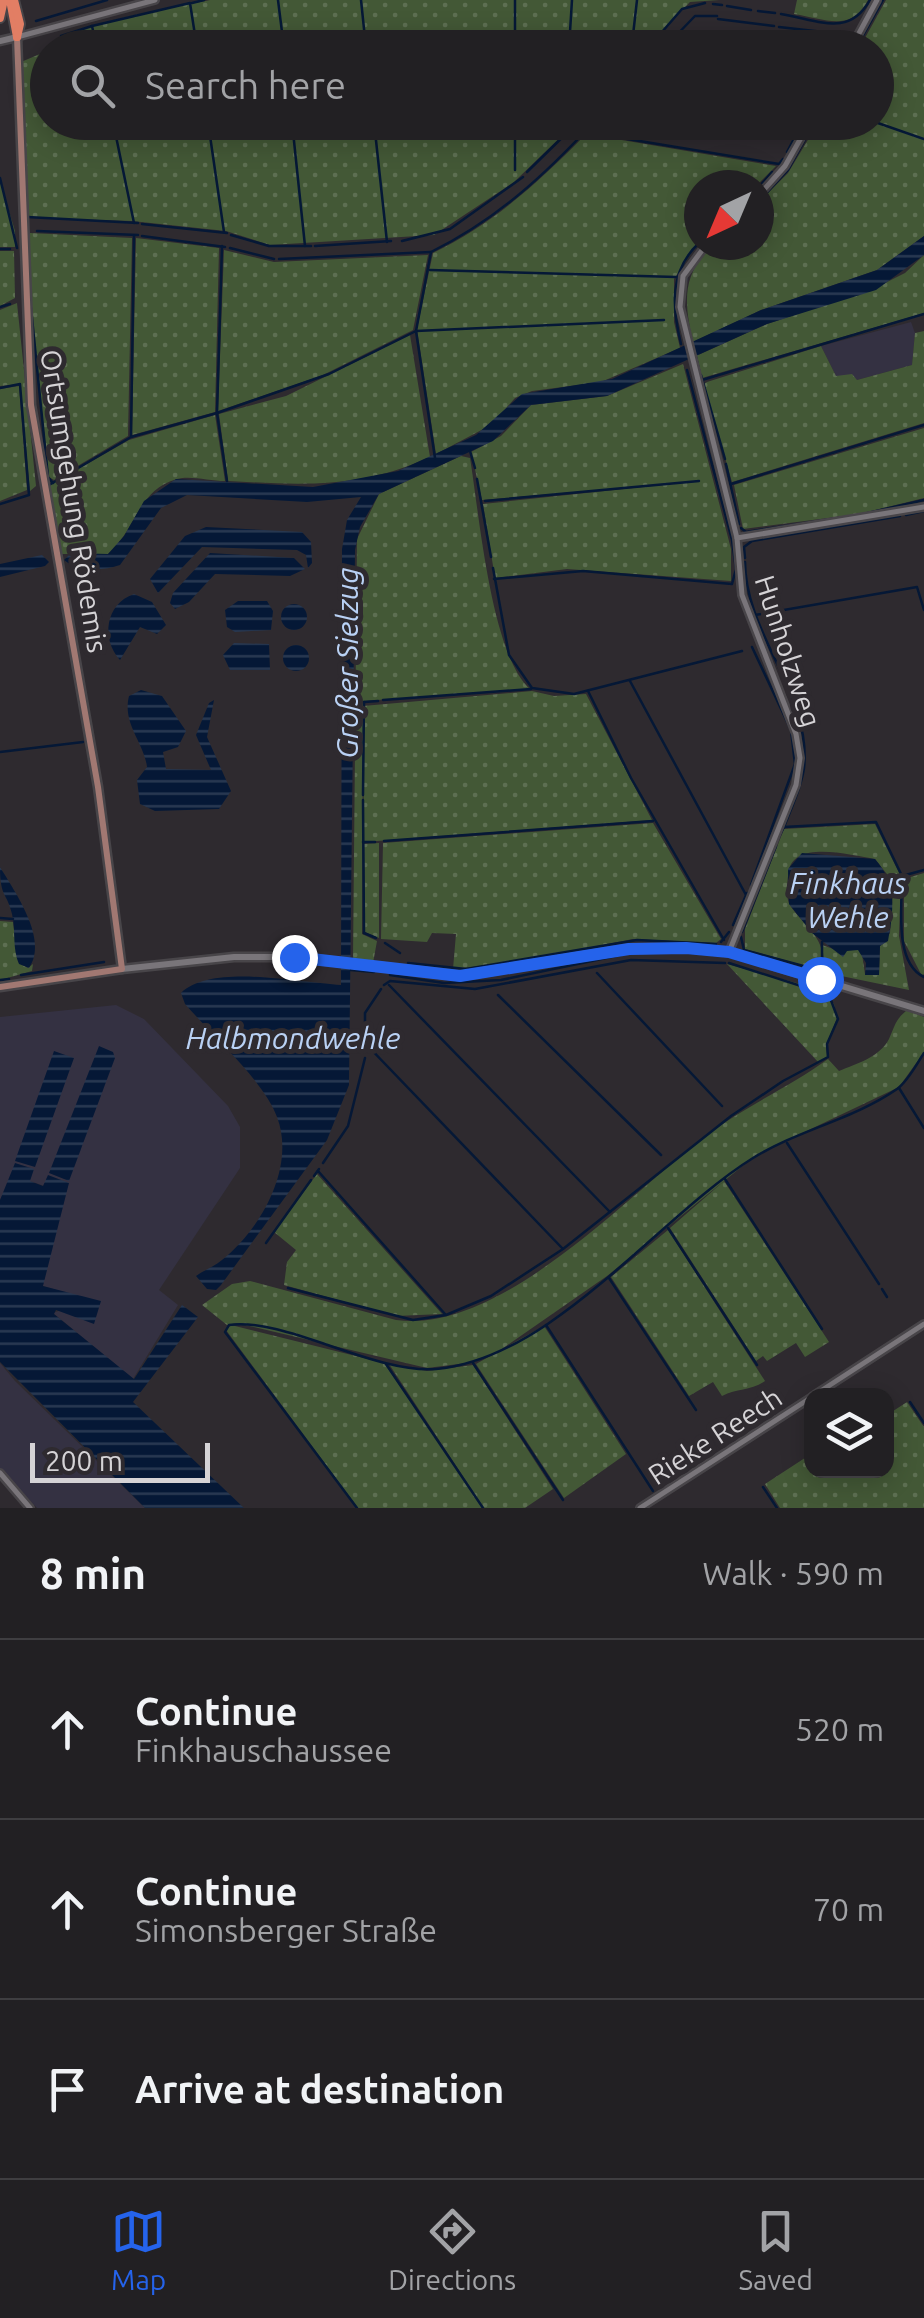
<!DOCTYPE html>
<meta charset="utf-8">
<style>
:root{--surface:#222023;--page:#2a282b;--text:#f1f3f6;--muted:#a2a3a6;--line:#3f3e41;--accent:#2563eb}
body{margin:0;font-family:Ubuntu,sans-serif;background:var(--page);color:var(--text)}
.controls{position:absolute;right:30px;bottom:30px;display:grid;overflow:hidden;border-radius:20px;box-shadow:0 5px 25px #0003}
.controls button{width:90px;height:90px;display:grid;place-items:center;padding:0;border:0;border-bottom:2px solid var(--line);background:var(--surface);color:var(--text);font:50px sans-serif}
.compass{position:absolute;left:684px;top:170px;width:90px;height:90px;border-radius:50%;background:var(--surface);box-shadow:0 5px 25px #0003;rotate:224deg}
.scale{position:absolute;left:30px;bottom:25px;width:180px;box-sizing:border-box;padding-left:10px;border:5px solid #d5d3d6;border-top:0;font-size:28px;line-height:35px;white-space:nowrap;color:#d5d3d6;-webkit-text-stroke:8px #2e2a2f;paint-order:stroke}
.stop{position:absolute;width:30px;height:30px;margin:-22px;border:8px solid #2563eb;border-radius:50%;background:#fff}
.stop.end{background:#2563eb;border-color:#fff;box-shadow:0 2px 10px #0008}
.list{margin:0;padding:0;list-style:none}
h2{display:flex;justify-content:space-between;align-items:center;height:130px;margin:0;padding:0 40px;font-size:42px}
h2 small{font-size:32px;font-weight:400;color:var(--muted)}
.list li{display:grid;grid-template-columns:65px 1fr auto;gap:30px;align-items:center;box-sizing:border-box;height:180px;padding:0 40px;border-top:2px solid var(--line)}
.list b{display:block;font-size:38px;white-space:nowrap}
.list p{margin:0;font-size:32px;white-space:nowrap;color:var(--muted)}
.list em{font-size:32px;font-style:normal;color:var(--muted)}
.icon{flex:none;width:55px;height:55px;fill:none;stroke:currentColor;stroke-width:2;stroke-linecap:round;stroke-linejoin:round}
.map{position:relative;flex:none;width:924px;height:1508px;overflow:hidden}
.search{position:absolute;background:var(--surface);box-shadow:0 5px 25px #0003;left:30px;right:30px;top:30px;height:110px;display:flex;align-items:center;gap:25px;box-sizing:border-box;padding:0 35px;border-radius:55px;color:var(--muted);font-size:38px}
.sheet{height:670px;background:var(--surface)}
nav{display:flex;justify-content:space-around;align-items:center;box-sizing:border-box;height:140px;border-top:2px solid var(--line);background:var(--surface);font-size:28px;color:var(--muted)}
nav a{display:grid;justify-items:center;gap:5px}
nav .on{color:var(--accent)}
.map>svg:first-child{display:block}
</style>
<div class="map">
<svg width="924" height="1508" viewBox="0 0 924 1508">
<defs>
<pattern id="grass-dots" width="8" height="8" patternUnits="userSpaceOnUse" patternTransform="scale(2.5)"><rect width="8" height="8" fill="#435836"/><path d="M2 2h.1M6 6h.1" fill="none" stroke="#5d6f52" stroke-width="1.8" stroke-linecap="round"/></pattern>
<pattern id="water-rules" width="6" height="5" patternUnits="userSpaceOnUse" patternTransform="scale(2.5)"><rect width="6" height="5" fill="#051836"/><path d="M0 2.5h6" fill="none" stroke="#293952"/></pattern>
</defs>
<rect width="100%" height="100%" fill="#2e2a2f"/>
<g fill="#343142">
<polygon points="911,322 915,333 912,365 857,380 844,377 836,376 821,346"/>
<polygon points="116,1005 144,1019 228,1106 240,1127 240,1168 159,1290 178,1305 133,1379 53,1313 89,1300 43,1286 44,1186 30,1181 6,1189 0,1200 0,1017"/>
<polygon points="0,1363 15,1381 145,1508 37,1508 0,1469"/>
</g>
<g fill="url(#grass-dots)">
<path d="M210,0H719L690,2L646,47H52C68,24 178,7 210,0Z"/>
<path d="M797,0H868C850,33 826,19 794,14Z"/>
<path d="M886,0H924V236L877,270L761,310L693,342C684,303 681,273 714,245H759V202L788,173L818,123L876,122V48L860,47Z"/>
<polygon points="47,51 48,122 575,123 514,182 434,235 270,245 226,231 132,221 35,218 25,214 21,62"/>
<path d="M586,134L776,166L757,185H699V241L674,279V322L680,348L601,382L532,391L515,398L491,425L436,454L417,329L433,253C493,224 539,182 586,134Z"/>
<polygon points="0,182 15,231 15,247 0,247"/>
<polygon points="30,233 132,238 128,436 54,480 49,477 28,279"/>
<polygon points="136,238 219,248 215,412 132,435"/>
<polygon points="224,250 274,262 428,255 413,330 323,375 218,411"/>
<polygon points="0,251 14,251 15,298 0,306"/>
<polygon points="924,255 924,313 702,378 696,356 767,324 873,289 905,273"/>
<polygon points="17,303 36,486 30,491 20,384 0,386 0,310"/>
<polygon points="924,331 924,423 732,482 704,384 707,382 821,346 836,376 852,374 857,380 912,365 915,333"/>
<path d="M410,335L430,457C359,489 304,485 228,481L219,414L286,396Z"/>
<polygon points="683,364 731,549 731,581 567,569 495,578 483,504 700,481 482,500 471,452 501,436 531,405 607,396"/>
<polygon points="19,386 27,490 0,501 0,389"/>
<path d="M215,415L225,481C210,481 190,475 177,479C138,489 135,532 108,554H57L45,488L129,440Z"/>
<polygon points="924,428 924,498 859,514 743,529 734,485"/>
<path d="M461,456L470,458C479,512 491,655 530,689L363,701V706L532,691L554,696L586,694L652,820L364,842L363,709L362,934L377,941L373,963L353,960L357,539L379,494Z"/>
<polygon points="653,823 721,939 716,943 633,939 510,963 453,969 456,934 432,933 427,942 381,939 383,843"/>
<path d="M875,824L901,877L899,936L909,990L822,972L825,968L822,945L839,951L861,948L865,974L879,975L880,946L890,933L893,892L890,878L875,859C850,855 789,838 788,876C787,884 786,900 790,905C802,925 831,940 820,970L745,949V929L784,829Z"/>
<polygon points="379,843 379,938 365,932 364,844"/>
<polygon points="924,873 924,974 922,976 904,941 904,879"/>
<polygon points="0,921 13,922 18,962 28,968 33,964 32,971 0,980"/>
<polygon points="727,964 822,990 834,1004 837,1018 826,1045 827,1057 819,1063"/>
<path d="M907,1010L924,1017V1052L899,1087L756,1155L607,1276L499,1351L474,1362L427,1368L237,1323L227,1325L202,1305L232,1284L250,1281L396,1320C502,1335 631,1191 711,1132C748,1105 791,1086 828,1059L839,1071C856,1064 880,1057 889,1039C895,1026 895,1020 907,1010Z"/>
<polygon points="317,1174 442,1314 396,1316 284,1285 287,1262 296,1250 274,1232"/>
<polygon points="724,1181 829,1342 805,1357 796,1343 767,1361 763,1356 756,1361 670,1228"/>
<path d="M668,1230L765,1381C750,1391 737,1388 722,1396L713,1382L689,1396L611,1277Z"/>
<polygon points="231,1325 384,1363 474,1493 389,1364 427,1371 473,1365 553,1489 525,1508 358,1508 226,1330"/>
<polygon points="544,1326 626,1454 564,1498 476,1364"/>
<polygon points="907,1402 924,1427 924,1508 780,1508 765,1484 811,1454 812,1470 886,1470 887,1415"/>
</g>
<g fill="url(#water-rules)">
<path d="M924,236V255L876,290L767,324L607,396L531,405L493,441L379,494L360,527L355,550L349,1085L327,1140L221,1285L216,1290L207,1289L196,1276C204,1270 214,1267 222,1260C261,1229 296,1167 277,1117C264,1081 211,1034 185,1004L181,993C212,963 300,983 341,985L342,549L347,520L361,497L307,502L187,495L161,508L120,565C103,571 78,572 64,560L71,553L108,554L124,536L144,501L176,479L313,487L398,471L476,435L522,394L612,379L761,310L877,270Z"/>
<polygon points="206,527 302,532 311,542 312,563 308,568 306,555 297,550 202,547 158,593 150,579 185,536"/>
<polygon points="210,553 294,558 305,569 290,576 215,574 189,602 175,609 170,603 173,593"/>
<polygon points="42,555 49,562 45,566 0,577 0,564"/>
<path d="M134,594L152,602L166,625L157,634L140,627L120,660C101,639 105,604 134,594Z"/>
<polygon points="238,601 267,601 273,611 271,630 235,632 227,627 225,610"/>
<circle cx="294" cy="617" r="13"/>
<polygon points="234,643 269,644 270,670 230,670 223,655"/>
<circle cx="296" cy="658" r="13"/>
<path d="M141,690L162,696L186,731L178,747L163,752L166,769L211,770L196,735L209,703L214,700L207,737L231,791L219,809L155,811L140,804L137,780L147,767C144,742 122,724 129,696Z"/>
<path d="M802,853L875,859C897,884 894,909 888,941L880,946L879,975H865L866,963L858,950L847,951L843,957L812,933L789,904L788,869Z"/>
<path d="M0,867C15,892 49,940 29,968L19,964C12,948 16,931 12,914C7,892 0,898 0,867Z"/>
<polygon points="99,1046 113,1052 115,1058 69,1181 49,1173"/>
<polygon points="54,1051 74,1058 35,1167 15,1161"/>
<polygon points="15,1163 34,1169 30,1181 43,1186 48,1175 69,1183 43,1286 101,1301 94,1324 56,1310 54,1314 134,1379 182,1305 198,1317 133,1402 244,1508 145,1508 0,1362 0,1200"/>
</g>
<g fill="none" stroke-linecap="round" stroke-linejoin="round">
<g stroke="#051836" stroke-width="2.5">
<polyline points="278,0 284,48"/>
<polyline points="361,0 366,48"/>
<polyline points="192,3 204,0"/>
<polyline points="713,4 722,5"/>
<polyline points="727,6 751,10"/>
<polyline points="758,11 775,13"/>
<path d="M781,14C818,20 849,38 870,0"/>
<polyline points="718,19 774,26"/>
<polyline points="36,21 107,0"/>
<polyline points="779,27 850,35 844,48"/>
<polyline points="61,36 92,26"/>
<polyline points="632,44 637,0"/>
<polyline points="97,48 92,26 190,3 197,48"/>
<polyline points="515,48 515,0"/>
<polyline points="569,48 572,0"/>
<polyline points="648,48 682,9 705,3"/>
<polyline points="664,48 695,16 717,16"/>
<polyline points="856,48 883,0"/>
<polyline points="113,122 134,223"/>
<polyline points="208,122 224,232"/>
<polyline points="292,122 305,246"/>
<polyline points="374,122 387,242"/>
<polyline points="875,122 924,139"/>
<polyline points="585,132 779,164 783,159"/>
<polyline points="787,152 803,122"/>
<polyline points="515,170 515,122"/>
<polyline points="527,172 578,122"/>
<polyline points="0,178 17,248"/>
<polyline points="759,187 772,172"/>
<polyline points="759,201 788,170 815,122"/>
<polyline points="27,217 138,223"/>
<polyline points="142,224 227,233"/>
<polyline points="37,231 138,235"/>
<polyline points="231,235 269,246 311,246"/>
<polyline points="142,236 225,247"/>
<polyline points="402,241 450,229 523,177"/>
<polyline points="222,246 217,413 329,374 416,331 664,320"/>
<polyline points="315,246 391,241"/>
<polyline points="230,248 274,259"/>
<polyline points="0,249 10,249"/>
<polyline points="702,254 712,245"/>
<polyline points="279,259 431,252"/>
<polyline points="430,270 676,277"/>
<polyline points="684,289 688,273"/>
<polyline points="683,297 684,314"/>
<polyline points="0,307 10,304"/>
<polyline points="31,308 48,477 53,483"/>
<path d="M681,344C672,307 669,271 699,243"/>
<polyline points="696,357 699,370"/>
<polyline points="701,375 725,459"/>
<polyline points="702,380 924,314"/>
<polyline points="0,388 20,384 29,495 0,504"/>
<polyline points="131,436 134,236"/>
<polyline points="470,451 475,468"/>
<path d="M435,458L416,331L431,252C496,220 545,175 594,122"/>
<polyline points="726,464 739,524"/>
<polyline points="477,479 491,557"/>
<polyline points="731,484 924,425"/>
<polyline points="49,485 131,437 217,413 227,481"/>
<polyline points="485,501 699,481"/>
<polyline points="906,515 924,511"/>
<polyline points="741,528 746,532 859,515 924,500"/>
<polyline points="745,558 744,547 752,541 900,516"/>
<path d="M745,562C745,634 812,695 804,768C801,789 791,808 784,827"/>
<polyline points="493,568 509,655 532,688 574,694 742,651"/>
<polyline points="494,579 583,571 732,584 736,569 732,540 687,370"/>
<polyline points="755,615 917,587 924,610"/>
<polyline points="630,681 746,895"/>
<polyline points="588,691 631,778 724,940"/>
<polyline points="383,700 531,689"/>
<polyline points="364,702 378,701"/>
<polyline points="0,752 83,742"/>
<polyline points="363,795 364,702"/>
<polyline points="363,800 364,933"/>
<polyline points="384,841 653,821"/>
<polyline points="777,841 784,827 876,822 902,876 924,870"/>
<polyline points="363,842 375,842"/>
<path d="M902,878C902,907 894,963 924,977"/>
<polyline points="751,885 795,764 791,730 752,647"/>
<polyline points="0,918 13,919"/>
<polyline points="733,925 747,893"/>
<polyline points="742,932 776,846"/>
<polyline points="364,933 376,938"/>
<polyline points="741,937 744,950 822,971 822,942"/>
<polyline points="721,942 729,932"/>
<polyline points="385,943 400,953"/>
<polyline points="668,951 726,956"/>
<polyline points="731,957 789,974"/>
<polyline points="408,963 466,969 637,940 716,944"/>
<polyline points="351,970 374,972"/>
<polyline points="597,973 722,1106"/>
<polyline points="21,975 104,962"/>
<polyline points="390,975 444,983 501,980 635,952"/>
<polyline points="0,980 9,979"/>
<polyline points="384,985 390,981 475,989 631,960 725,963"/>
<polyline points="389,985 610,1212"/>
<polyline points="498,995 661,1155"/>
<polyline points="364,1042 562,1248"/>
<polyline points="365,1044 365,1013 381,989"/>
<polyline points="899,1088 924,1128"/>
<polyline points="787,1143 879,1284"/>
<polyline points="323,1163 348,1126 365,1058"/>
<polyline points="318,1171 445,1314"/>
<polyline points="314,1176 319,1169"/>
<polyline points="725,1179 822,1329"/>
<polyline points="668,1228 757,1365"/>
<polyline points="266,1243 311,1180"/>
<polyline points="609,1278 696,1410"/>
<polyline points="288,1288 413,1320 446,1315 491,1296 563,1249 731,1116 783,1081 828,1057 827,1044 838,1019 829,995 729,963"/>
<polyline points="882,1289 887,1297"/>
<polyline points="546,1325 653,1491"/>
<polyline points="473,1363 563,1500"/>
<polyline points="386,1364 483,1508"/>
<polyline points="910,1402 924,1423"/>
<polyline points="763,1487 777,1508"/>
<path d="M357,1508L225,1332L229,1325C285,1317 374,1374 436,1369C553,1359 658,1217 753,1158C798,1130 854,1119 897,1089C908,1081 916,1065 924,1053"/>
</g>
<g stroke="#484549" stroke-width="10">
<g id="minor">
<polyline points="17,37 155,0"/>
<polyline points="851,48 877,0"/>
<polyline points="759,195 785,166 810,122"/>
<polyline points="706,245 683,276 680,307 737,538 742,595 796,734 800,758 796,785 729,952"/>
<polyline points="737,538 924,507"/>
<polyline points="813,1396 924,1324"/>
<polyline points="0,1473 30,1508"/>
<polyline points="640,1508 812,1397"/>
</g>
</g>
<g stroke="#484549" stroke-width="11">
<g id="tertiary">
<polyline points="0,41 17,37"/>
<polyline points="122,969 234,957 294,957 460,976 629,949 686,948 729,952 924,1011"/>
</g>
</g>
<g stroke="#484549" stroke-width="11">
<polyline id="secondary" points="0,987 122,969 98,787 31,405 17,37"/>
</g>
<g stroke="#484549" stroke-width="12">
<g id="trunk">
<polyline points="10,0 17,37"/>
<polyline points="14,0 20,24 17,37"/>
<polyline points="0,18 4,0"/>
</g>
</g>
<use href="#minor" stroke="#79757a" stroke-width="5"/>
<use href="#tertiary" stroke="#79757a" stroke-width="6"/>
<use href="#secondary" stroke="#a17872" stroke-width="6"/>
<use href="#trunk" stroke="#e27e64" stroke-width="8"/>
</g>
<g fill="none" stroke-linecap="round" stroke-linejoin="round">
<polyline stroke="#2563eb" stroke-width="12" points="294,957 460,976 629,949 686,948 729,952 820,979"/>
</g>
<g text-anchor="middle" stroke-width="10" stroke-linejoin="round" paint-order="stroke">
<g font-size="28" fill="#d5d3d6" stroke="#2e2a2f">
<text transform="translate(74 501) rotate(81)" y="10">Ortsumgehung Rödemis</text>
<text transform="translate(788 651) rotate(72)" y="10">Hunholzweg</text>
<text transform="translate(715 1436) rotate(-33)" y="10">Rieke Reech</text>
</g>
<g font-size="30" font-style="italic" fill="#b9d1f4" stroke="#2e2a2f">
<text transform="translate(348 663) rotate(-90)" y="10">Großer Sielzug</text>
<text x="848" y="894">Finkhaus<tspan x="848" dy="34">Wehle</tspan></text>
<text x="293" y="1049">Halbmondwehle</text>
</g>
</g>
</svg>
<div class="controls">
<button><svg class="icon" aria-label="layers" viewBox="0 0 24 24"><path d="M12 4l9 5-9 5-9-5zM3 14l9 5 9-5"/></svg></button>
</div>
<svg class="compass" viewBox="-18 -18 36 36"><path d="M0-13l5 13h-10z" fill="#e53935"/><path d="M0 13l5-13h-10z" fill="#a2a3a6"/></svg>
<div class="scale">200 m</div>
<div class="stop" style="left:820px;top:979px"></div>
<div class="stop end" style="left:294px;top:957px"></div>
<div class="search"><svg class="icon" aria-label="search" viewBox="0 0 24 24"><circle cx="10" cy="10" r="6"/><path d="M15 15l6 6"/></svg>Search here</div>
</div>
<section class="sheet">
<h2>8 min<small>Walk · 590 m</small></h2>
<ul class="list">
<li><svg class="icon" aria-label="ahead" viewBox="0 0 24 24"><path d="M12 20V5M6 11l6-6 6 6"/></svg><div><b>Continue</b><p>Finkhauschaussee</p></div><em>520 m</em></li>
<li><svg class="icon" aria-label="ahead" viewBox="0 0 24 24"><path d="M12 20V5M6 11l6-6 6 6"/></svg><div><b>Continue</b><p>Simonsberger Straße</p></div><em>70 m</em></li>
<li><svg class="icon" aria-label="arrive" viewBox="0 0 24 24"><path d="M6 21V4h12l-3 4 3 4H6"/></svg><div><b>Arrive at destination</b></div></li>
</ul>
</section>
<nav>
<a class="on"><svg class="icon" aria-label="map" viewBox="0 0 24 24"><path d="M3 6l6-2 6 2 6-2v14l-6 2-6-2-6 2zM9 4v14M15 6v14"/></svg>Map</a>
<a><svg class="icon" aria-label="directions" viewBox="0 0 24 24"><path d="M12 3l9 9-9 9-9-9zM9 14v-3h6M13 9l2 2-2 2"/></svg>Directions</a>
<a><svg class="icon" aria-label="saved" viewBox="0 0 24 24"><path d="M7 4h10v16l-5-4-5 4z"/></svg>Saved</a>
</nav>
